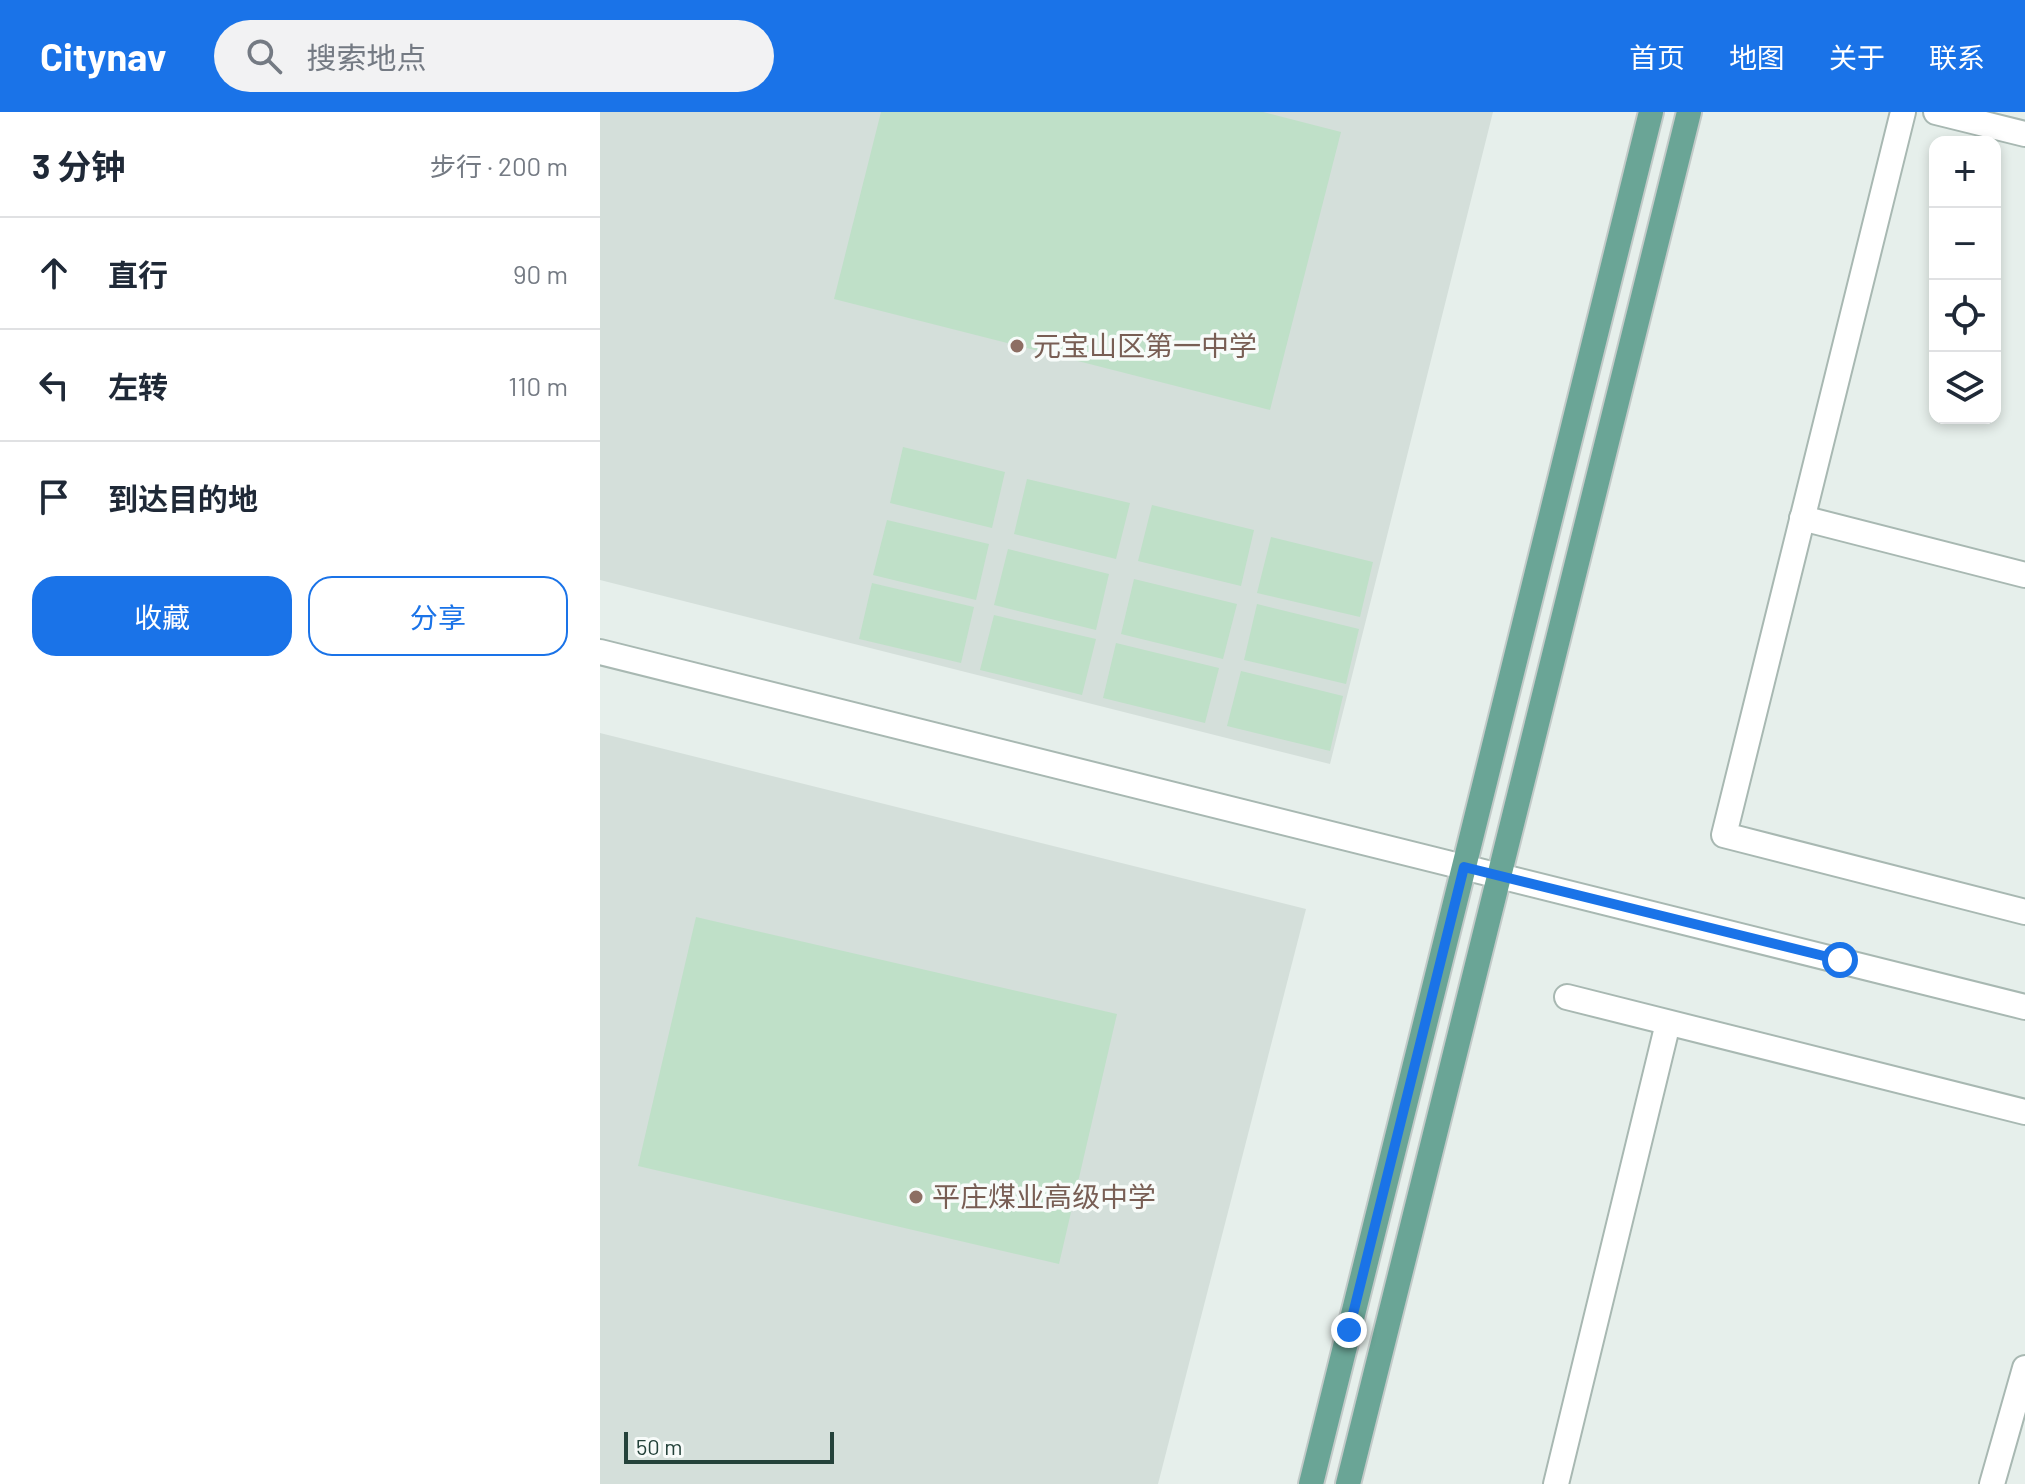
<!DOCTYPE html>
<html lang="zh">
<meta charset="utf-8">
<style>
:root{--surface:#fff;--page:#f2f2f3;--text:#1f2937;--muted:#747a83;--line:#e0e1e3;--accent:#1a73e8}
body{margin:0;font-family:Barlow,"Noto Sans SC",sans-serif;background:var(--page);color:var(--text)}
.controls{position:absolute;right:24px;top:24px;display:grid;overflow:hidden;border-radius:16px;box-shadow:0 4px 12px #0003}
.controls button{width:72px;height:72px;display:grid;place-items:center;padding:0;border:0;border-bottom:2px solid var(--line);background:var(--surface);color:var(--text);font:40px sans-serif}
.scale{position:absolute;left:24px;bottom:20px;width:210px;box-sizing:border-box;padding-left:8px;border:4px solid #24423a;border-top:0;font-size:22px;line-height:28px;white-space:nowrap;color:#24423a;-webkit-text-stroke:6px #f7fbf9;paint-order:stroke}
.stop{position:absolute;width:24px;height:24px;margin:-18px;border:6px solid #1a73e8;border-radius:50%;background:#fff}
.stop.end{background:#1a73e8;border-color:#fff;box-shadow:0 2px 8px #0008}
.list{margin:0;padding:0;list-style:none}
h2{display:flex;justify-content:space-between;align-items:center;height:104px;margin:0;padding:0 32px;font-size:34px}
h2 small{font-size:26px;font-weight:400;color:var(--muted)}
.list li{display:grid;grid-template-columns:52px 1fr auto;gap:24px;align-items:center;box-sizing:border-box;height:112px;padding:0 32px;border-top:2px solid var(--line)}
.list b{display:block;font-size:30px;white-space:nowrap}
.list em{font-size:26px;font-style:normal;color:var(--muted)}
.actions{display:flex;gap:16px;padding:24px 32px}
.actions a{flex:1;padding:18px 0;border:2px solid var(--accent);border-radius:24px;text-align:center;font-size:28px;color:var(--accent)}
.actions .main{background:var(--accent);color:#fff}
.icon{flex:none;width:44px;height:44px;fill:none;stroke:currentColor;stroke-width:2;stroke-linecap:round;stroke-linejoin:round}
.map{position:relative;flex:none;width:1425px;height:1372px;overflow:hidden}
header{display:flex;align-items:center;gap:48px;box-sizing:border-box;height:112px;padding:0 40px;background:var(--accent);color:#fff}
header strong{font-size:38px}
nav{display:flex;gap:44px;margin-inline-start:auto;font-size:28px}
.search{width:560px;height:72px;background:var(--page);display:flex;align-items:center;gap:20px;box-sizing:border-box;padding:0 28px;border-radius:44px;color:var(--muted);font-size:30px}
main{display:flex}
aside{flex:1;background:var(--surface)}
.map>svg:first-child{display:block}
</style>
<header>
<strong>Citynav</strong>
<div class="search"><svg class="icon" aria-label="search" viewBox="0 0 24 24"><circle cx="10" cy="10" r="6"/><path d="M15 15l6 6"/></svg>搜索地点</div>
<nav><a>首页</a><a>地图</a><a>关于</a><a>联系</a></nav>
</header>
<main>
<aside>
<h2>3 分钟<small>步行 · 200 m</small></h2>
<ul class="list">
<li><svg class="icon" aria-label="ahead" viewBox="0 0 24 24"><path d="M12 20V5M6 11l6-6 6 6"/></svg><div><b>直行</b></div><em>90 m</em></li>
<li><svg class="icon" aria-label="left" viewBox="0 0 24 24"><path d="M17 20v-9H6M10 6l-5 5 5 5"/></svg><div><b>左转</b></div><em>110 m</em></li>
<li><svg class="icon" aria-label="arrive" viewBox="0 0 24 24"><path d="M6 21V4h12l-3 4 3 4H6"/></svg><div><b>到达目的地</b></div></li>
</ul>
<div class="actions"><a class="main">收藏</a><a>分享</a></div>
</aside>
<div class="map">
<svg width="1425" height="1372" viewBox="0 0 1425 1372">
<rect width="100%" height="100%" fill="#e6efeb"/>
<g fill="#d4dfda">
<polygon points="0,0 893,0 730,652 0,468"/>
<polygon points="0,621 706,797 558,1372 0,1372"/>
</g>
<g fill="#bfe0c8">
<polygon points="281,0 663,0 741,20 670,298 234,187"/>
<polygon points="303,335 405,360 392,416 290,391"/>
<polygon points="427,367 530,391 516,447 414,422"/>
<polygon points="552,393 654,418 641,474 538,449"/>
<polygon points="287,408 389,432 376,488 273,463"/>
<polygon points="671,425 773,450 760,505 657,481"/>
<polygon points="408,437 509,462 496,518 394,493"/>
<polygon points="534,467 637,492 623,547 521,522"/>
<polygon points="272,471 374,495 361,551 259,527"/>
<polygon points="657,492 759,517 746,572 644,548"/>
<polygon points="394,503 496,527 482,583 380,558"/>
<polygon points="516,531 619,556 605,611 503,586"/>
<polygon points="641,559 743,584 730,639 627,614"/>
<polygon points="96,805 517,902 459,1152 38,1054"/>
</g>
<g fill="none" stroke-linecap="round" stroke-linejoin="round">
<g stroke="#a8b8b2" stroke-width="28">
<g id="minor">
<polyline points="1303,0 1124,723 1425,800"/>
<polyline points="1336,0 1425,22"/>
<polyline points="1202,406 1425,463"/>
<polyline points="0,540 1425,895"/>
<polyline points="967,885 1425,1000"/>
<polyline points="956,1372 1068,911"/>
<polyline points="1392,1372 1425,1256"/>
</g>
</g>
<g stroke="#c2cac8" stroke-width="28">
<g id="major">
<polyline points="711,1372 1051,0"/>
<polyline points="748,1372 1089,0"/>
</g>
</g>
<use href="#minor" stroke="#fff" stroke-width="24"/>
<use href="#major" stroke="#6aa596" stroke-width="24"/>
</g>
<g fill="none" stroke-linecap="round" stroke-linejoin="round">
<polyline stroke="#1a73e8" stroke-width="10" points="749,1218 864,755 1240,848"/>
</g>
<g fill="#8d6e63" stroke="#f7fbf9" stroke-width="3">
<circle cx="417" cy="234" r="8"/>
<circle cx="316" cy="1085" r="8"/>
</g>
<g text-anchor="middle" stroke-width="7" stroke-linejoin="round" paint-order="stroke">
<g font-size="28" fill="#785e54" stroke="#f7fbf9" text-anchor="start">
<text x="433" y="244">元宝山区第一中学</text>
<text x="332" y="1095">平庄煤业高级中学</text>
</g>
</g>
</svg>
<div class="controls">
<button>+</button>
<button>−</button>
<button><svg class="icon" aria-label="locate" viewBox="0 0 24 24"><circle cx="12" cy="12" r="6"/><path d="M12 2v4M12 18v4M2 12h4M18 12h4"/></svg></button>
<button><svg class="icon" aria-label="layers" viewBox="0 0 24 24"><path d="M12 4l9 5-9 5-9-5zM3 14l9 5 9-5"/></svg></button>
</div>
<div class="scale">50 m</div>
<div class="stop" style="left:1240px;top:848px"></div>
<div class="stop end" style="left:749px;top:1218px"></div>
</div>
</main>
